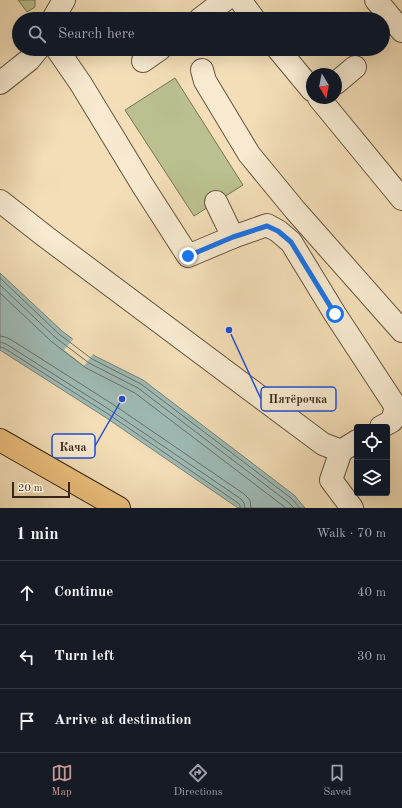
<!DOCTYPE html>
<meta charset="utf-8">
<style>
:root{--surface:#171b24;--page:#20242c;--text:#f1f3f6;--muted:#9ea1a6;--line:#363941;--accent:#c59692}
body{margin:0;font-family:"Old Standard TT",serif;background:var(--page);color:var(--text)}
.controls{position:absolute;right:12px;bottom:12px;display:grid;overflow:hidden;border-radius:4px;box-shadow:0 4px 16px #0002}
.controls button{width:36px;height:36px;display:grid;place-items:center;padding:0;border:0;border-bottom:1px solid var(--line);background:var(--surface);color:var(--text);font:20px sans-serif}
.compass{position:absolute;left:306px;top:68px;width:36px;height:36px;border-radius:50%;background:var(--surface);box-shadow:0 4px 16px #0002;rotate:170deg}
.scale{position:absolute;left:12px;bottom:10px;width:58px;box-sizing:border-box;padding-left:4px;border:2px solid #372619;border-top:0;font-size:11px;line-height:14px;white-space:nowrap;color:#372619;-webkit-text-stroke:3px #f7ead0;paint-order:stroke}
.stop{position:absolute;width:12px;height:12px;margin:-9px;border:3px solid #1a73e8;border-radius:50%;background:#fff}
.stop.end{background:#1a73e8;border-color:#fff;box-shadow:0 1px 4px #0008}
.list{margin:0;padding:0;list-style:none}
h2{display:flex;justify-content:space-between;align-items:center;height:52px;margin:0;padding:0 16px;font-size:17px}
h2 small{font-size:13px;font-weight:400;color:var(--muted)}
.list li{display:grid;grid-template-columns:26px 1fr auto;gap:12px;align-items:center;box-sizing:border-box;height:64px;padding:0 16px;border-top:1px solid var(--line)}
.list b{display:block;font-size:15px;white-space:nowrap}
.list em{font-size:13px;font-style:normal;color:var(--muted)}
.icon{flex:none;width:22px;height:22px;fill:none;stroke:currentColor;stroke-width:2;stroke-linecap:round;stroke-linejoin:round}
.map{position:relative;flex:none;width:402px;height:508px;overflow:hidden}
.search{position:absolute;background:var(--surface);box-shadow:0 4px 16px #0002;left:12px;right:12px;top:12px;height:44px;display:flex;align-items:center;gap:10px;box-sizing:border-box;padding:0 14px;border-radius:22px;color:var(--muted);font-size:15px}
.sheet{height:244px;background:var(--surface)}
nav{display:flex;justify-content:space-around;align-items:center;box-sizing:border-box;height:56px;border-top:1px solid var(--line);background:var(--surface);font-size:11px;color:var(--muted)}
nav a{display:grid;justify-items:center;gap:2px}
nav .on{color:var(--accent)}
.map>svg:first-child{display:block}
</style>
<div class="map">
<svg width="402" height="508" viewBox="0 0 402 508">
<rect width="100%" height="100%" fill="#f3deb7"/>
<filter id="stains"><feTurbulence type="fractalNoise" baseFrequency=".005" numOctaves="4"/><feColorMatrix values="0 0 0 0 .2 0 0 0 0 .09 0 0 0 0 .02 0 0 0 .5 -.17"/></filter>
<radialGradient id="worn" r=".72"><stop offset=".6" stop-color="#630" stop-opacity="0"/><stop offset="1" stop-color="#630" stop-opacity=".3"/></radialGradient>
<g fill="#bac18e" stroke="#787454">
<polygon points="18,0 35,0 35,7 27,12"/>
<polygon points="175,78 243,185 194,216 125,110"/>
</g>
<polygon fill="#9ebbb6" stroke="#757f77" points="0,273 62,331 95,356 143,380 294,495 305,508 238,508 105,417 0,350"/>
<polygon fill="#f3deb7" points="74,338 94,353 84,366 64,350"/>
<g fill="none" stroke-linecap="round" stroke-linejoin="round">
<g stroke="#6a7068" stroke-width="1">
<polyline points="0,278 59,334 92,359 141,384 291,498 300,508"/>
<polyline points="0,285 56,338 89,363 138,388 288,502 294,508"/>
<polyline points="0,293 52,342 86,368 135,393 286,508"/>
<polyline points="0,336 5,337 10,339 114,405 244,494 250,500 251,508"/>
<polyline points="0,342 6,344 110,410 241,499 244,503 245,508"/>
<polyline points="0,347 4,348 108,414 238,503 240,505 240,508"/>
</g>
<g stroke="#665440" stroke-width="24">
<g id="minor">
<polyline points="240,0 254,19"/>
<polyline points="376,0 402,31"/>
<polyline points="53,19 64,0"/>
<polyline points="200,19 225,0"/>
<polyline points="57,49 81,84 143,186 188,256 233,237 267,225 278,231 291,242 335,314 396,407 392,421 381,427"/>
<polyline points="278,49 312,90"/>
<polyline points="143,61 160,49"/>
<polyline points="202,70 205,81 249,154 295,210 402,331"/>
<polyline points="0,83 29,60 38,49"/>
<polyline points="336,83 355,67"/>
<polyline points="319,98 402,199"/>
<polyline points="0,201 46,237 323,444 341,451 357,441"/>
<polyline points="216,202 233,237"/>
<polyline points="341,451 331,480 352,508"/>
</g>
</g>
<g stroke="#372619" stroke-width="24">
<polyline id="highway" points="0,440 119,508"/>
</g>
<use href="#minor" stroke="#f7ead0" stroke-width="22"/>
<use href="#highway" stroke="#eabf7c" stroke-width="22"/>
</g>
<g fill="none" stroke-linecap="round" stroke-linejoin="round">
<polyline stroke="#1a73e8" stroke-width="5" points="188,256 233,237 267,226 278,231 291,242 335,314"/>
</g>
<path fill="none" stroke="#1d4ed8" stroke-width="1.5" d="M229 330L261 399M122 399L95 446"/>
<g fill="#1d4ed8" stroke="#f7ead0" stroke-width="1.5">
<circle cx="229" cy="330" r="4"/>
<circle cx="122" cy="399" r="4"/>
</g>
<g fill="#f7ead0" stroke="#1d4ed8" stroke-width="1.5">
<rect x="261" y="387" width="75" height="24" rx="4"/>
<rect x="52" y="434" width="43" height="24" rx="4"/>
</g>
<g font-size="12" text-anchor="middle" font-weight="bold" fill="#372619">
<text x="298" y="403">Пятёрочка</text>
<text x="73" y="451">Кача</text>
</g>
<rect width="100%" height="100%" filter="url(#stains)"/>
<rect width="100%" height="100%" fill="url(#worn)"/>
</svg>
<div class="controls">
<button><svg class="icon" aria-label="locate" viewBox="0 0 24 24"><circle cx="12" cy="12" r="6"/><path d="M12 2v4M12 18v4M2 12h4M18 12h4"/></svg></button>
<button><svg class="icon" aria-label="layers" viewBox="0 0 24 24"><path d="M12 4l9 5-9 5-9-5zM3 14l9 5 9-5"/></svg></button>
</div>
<svg class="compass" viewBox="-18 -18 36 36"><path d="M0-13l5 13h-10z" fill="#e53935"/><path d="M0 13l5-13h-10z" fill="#9ea1a6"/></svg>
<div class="scale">20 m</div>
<div class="stop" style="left:335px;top:314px"></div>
<div class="stop end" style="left:188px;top:256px"></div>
<div class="search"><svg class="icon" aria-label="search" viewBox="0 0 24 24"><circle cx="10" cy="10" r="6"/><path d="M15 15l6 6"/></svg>Search here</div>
</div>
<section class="sheet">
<h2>1 min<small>Walk · 70 m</small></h2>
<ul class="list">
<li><svg class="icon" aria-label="ahead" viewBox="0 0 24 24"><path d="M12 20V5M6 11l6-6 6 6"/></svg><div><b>Continue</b></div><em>40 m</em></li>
<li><svg class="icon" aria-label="left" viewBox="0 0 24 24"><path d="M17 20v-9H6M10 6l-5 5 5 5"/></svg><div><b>Turn left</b></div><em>30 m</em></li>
<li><svg class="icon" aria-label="arrive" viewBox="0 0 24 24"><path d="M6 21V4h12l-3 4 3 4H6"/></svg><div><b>Arrive at destination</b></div></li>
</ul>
</section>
<nav>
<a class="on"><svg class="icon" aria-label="map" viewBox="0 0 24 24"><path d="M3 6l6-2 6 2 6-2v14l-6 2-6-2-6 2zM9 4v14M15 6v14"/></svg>Map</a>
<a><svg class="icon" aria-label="directions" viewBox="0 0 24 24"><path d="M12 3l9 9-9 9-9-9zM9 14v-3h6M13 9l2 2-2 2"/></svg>Directions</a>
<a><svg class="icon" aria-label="saved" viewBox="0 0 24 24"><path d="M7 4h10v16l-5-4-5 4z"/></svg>Saved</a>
</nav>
